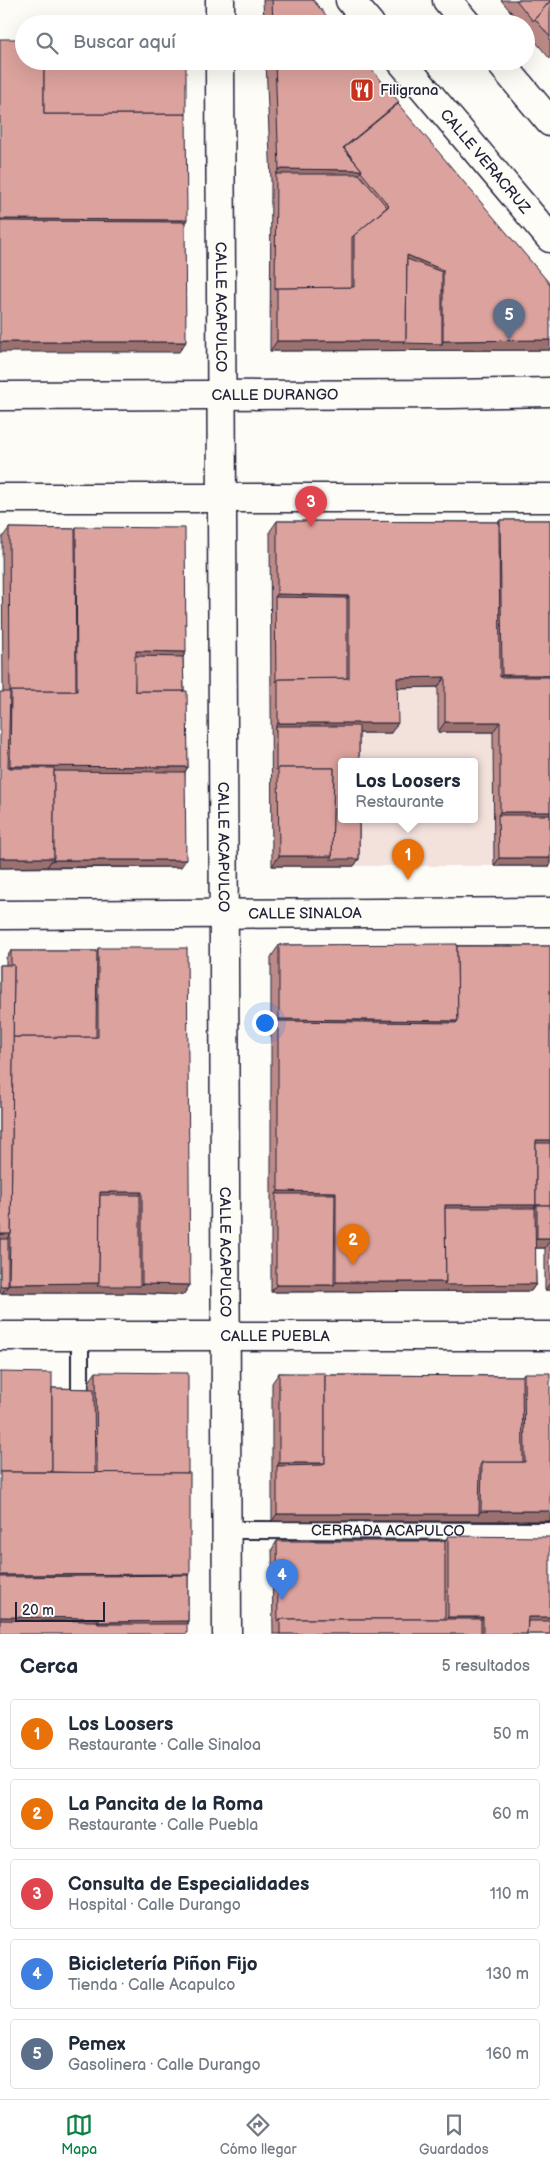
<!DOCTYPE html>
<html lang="es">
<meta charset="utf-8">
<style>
:root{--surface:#fff;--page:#f6f6f7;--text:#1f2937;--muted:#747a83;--line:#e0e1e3;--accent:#0b8043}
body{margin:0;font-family:"Balsamiq Sans",sans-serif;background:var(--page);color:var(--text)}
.scale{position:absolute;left:15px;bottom:12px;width:90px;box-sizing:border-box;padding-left:5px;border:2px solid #22223b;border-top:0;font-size:14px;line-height:18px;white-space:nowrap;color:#22223b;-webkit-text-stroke:4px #fdfcf7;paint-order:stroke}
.you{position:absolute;left:264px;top:1022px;width:18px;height:18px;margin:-12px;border:4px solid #fff;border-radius:50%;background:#1a73e8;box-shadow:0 0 0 8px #1a73e833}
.badge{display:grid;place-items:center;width:32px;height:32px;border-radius:50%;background:var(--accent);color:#fff;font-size:16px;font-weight:700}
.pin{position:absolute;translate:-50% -41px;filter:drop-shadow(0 1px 2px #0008)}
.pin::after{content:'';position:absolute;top:26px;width:18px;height:15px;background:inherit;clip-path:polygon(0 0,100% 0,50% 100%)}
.popup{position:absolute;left:338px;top:758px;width:140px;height:65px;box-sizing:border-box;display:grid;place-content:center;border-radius:5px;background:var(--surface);filter:drop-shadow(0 1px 4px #0005);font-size:16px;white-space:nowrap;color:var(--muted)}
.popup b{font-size:19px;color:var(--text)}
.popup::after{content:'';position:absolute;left:50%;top:100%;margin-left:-10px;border:10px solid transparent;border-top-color:var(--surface)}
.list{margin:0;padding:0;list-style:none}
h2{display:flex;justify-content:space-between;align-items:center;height:65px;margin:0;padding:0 20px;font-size:21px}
h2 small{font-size:16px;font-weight:400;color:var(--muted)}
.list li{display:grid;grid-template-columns:32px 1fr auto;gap:15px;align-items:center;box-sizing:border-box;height:70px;margin:0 10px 10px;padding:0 10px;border:1px solid var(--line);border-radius:5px}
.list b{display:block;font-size:19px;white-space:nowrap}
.list p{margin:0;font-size:16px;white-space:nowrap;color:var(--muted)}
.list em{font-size:16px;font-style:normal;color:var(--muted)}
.icon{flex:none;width:28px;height:28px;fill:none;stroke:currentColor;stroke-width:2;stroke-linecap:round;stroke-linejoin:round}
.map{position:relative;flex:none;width:550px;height:1634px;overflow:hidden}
.search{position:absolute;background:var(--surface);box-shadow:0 5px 20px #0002;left:15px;right:15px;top:15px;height:55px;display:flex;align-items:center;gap:12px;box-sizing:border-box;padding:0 18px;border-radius:28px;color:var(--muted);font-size:19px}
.sheet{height:465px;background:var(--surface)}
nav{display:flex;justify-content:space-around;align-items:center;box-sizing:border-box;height:70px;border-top:1px solid var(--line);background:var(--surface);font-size:14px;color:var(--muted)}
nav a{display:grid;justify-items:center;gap:2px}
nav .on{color:var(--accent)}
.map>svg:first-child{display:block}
</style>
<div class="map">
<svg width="550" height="1634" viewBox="0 0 550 1634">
<rect width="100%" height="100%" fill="#fdfcf7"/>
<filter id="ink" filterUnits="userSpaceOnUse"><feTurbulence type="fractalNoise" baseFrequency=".02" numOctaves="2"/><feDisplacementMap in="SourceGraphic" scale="10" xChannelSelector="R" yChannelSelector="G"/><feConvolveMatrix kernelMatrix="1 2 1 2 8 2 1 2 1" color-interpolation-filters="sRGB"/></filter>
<g filter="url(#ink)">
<path fill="#f3e1dc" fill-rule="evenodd" d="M270,531L550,532V866H272ZM342,761H474V819H342Z"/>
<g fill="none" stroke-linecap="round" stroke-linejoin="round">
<g stroke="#22223b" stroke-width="20">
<g id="service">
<polyline points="80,1336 80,1395"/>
<path id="s1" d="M227,1530L550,1531"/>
</g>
</g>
<g stroke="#22223b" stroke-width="31">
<g id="minor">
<polyline points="220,0 220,24"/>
<path id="s2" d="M220,61L227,1634"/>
<path id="s3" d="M0,915L550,912"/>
<path id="s4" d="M0,1336H550"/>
</g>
</g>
<g stroke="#22223b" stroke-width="31">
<g id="tertiary">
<polyline points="350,0 370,24"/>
<polyline points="447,0 467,24"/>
<path id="s5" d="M401,61L550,238"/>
<polyline points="499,61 550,122"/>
</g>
</g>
<g stroke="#22223b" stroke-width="31">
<g id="secondary">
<path id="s6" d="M0,396L451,394L550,392"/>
<polyline points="0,498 550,498"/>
</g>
</g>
<use href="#service" stroke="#fdfcf7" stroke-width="16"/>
<use href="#minor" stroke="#fdfcf7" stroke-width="28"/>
<use href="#tertiary" stroke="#fdfcf7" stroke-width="28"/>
<use href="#secondary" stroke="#fdfcf7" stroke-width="28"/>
</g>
<g fill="#bd8b87" stroke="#22223b">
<polygon points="263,0 313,0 333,24 264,24"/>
<polygon points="501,0 550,0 550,59 526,30 526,24 521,24"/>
<polygon points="266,61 365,61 398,104 550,350 270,351 271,181"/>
<polygon points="500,520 550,520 550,866 494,866 493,732 438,732 438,687 397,688 391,733 359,733 359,859 354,866 272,866 270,531 277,521 499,522"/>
<polygon points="76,527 186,652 183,657 184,691 188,767 185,772 181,867 0,868 3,692 2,538 9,528 75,529"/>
<polygon points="279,945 550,946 550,1290 545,1290 545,1248 535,1248 536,1284 531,1291 271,1292 271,957"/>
<polygon points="98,948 190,1285 183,1295 135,1293 0,1293 0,965 6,965 6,958 11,951 97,951"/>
<polygon points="96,1372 188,1575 188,1621 187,1624 0,1634 52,1388 89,1389 89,1382"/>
<polygon points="279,1373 325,1375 522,1376 524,1373 550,1521 272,1521 272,1383"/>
<polygon points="448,1536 550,1634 273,1634 272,1549 277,1541 445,1541"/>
</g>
<g fill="#9a716e" stroke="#22223b">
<polygon points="279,169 362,170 354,182 276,174"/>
<polygon points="0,219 187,220 178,232 0,231"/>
<polygon points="407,255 443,270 437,280 405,267"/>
<polygon points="550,340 550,350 270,351 277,341 406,341 442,344 443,341"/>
<polygon points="0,342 186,342 179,352 0,352"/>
<polygon points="277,594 349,596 342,606 275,597"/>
<polygon points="136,651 186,652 178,664 132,663"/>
<polygon points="502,675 550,675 550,686 493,687"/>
<polygon points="445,677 438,687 390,688 397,678"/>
<polygon points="445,722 500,722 493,732 438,732"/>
<polygon points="278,723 398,723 391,733 276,733 276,726"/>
<polygon points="10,766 188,767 180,779 1,777"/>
<polygon points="500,812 550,812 550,822 498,815"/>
<polygon points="279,856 332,856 359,859 354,866 272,866"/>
<polygon points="0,858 54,858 47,867 0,868"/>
<polygon points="499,858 550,858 550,866 494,866"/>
<polygon points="52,860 186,860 181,867 47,867"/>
<polygon points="279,1019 458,1021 450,1033 278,1021"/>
<polygon points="536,1140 550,1140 550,1146 534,1150"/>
<polygon points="278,1191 336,1192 329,1201 276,1194"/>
<polygon points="100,1192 142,1192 135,1202 98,1202"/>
<polygon points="445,1205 536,1205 530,1215 444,1215"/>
<polygon points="0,1234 11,1234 3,1246 0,1246"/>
<polygon points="537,1238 550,1238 550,1240 545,1248 530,1248"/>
<polygon points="336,1282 446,1282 536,1284 531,1291 271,1292 276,1285 334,1285"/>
<polygon points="99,1283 140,1286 142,1284 190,1285 183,1295 135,1293 2,1293 9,1284"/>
<polygon points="550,1283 550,1290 545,1290"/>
<polygon points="0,1286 8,1286 2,1293 0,1293"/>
<polygon points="279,1463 325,1463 318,1473 277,1466"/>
<polygon points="481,1511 550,1511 550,1521 272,1521 277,1514 479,1514"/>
<polygon points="190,1574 181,1585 0,1587 0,1575"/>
<polygon points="0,1617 99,1618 92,1628 0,1627"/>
<polygon points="448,1617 483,1617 474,1628 445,1621"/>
<polygon points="528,1617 550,1617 550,1629 524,1629"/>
<polygon points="188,1621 182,1631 93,1631 99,1622"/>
</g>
<g fill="#dca29d" stroke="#22223b">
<polygon points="272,0 313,0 333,24 273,24"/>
<polygon points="516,0 550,0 550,1 533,21"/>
<polygon points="550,1 550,37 535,19"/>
<polygon points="0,39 24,39 24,61 44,61 44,114 186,114 187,220 0,219"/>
<rect x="44" y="61" width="142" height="53"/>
<polygon points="275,61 365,61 399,102 343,148 362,170 279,169"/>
<polygon points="398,104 550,284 550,340 443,341 443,270 407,255 406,341 277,341 277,288 354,287 354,235 389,206 361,172 362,170 344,148"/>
<polygon points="276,174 359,174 387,207 352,237 352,287 277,288 275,290"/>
<polygon points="0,221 185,222 186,342 0,342"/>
<polygon points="407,259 442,272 442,344 404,343 406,341"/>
<polygon points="500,520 550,520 550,675 502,675"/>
<polygon points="277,521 499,522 500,677 550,677 550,812 500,812 500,722 445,722 445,677 397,678 398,723 278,723 278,679 349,678 349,596 277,594"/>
<polygon points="76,527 185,528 186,652 136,651 135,691 187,691 188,767 10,766 11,691 77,691"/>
<polygon points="9,528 75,529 76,691 11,691 10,692 8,768 54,768 54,858 0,858 0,692 10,692"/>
<polygon points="275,597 347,598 347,678 278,679 276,682"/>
<polygon points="135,656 183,657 184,691 135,691"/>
<polygon points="276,726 359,726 359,761 342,761 342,819 359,819 359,859 330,859 332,856 334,768 278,768 276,770"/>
<polygon points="278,768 334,768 332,856 279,856"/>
<polygon points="54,771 185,772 186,860 52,860 54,858"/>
<polygon points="498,815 550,815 550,858 499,858"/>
<polygon points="457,944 458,1021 279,1019 279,945"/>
<polygon points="457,946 550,946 550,1140 536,1140 536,1205 445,1205 446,1282 336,1282 336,1192 278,1191 278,1021 456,1023 458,1021"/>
<polygon points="98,948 187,948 190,1285 142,1284 142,1192 100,1192 99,1283 9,1284 10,1236 11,1234 13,1037 98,1037"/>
<polygon points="11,951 97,951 96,1037 13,1037 14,965 11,965"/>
<polygon points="0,965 14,965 11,1234 0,1234"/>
<polygon points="536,1143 550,1143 550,1205 537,1205 535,1208 534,1208 536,1205"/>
<polygon points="276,1194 335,1194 334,1285 276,1285"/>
<polygon points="100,1195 140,1195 140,1286 97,1286 99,1283"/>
<rect x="537" y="1205" width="13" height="33"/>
<polygon points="445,1208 535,1208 536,1284 444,1285 446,1282"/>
<rect x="0" y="1239" width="8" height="47"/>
<polygon points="0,1372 52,1373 52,1472 0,1472"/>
<polygon points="96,1372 188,1373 188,1473 97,1473"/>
<rect x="279" y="1373" width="46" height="90"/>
<polygon points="524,1373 550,1373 550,1511 481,1511 482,1462 525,1462"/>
<polygon points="325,1375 522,1376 523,1462 482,1462 480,1465 479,1514 277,1514 277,1466 323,1465 325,1463"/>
<polygon points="52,1388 94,1389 95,1473 52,1472"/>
<polygon points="0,1472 190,1473 190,1574 0,1575"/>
<polygon points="448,1536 550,1537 550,1617 528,1617 527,1634 483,1634 483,1617 448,1617"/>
<polygon points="277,1541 445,1541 445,1619 280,1619 278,1622"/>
<polygon points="188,1575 188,1621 99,1622 99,1618 0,1617 0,1577"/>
<rect x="280" y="1619" width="201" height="15"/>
<polygon points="0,1620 97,1621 98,1624 187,1624 187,1634 0,1634"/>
<polygon points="528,1621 550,1621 550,1634 527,1634"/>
</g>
</g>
<defs>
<g id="restaurant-square" transform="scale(1.25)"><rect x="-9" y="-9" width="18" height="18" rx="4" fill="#c8321e" stroke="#fdfcf7"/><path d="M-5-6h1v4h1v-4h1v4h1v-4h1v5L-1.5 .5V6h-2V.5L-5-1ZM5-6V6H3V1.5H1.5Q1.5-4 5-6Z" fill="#fff"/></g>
</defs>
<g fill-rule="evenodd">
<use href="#restaurant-square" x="362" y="90"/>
</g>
<g text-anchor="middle" stroke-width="4" stroke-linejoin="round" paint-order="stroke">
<g font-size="15" fill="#22223b" stroke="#fdfcf7" text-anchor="start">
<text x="380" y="95">Filigrana</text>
</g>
<g font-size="15" fill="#22223b" stroke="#fdfcf7">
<text dy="5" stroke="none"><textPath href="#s5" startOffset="131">CALLE VERACRUZ</textPath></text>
<text dy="5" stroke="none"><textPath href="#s2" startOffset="246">CALLE ACAPULCO</textPath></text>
<text dy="5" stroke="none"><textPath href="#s6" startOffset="275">CALLE DURANGO</textPath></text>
<text dy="5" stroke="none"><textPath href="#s2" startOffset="786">CALLE ACAPULCO</textPath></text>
<text dy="5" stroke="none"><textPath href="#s3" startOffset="305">CALLE SINALOA</textPath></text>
<text dy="5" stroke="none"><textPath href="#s2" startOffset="1191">CALLE ACAPULCO</textPath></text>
<text dy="5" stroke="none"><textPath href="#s4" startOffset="275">CALLE PUEBLA</textPath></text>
<text dy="5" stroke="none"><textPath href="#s1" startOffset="161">CERRADA ACAPULCO</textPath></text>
</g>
</g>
</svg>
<div class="scale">20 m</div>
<div class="you"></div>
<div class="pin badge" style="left:408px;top:880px;background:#e8710a">1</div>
<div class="popup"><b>Los Loosers</b>Restaurante</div>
<div class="pin badge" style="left:353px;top:1265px;background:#e8710a">2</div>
<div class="pin badge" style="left:311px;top:527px;background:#e0444e">3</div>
<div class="pin badge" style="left:282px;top:1600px;background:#3f7fe0">4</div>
<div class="pin badge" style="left:509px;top:340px;background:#5c6f8a">5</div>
<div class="search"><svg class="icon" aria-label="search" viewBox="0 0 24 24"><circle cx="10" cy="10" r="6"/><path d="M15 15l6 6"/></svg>Buscar aquí</div>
</div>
<section class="sheet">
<h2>Cerca<small>5 resultados</small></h2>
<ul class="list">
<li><span class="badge" style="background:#e8710a">1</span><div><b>Los Loosers</b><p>Restaurante · Calle Sinaloa</p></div><em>50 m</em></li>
<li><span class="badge" style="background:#e8710a">2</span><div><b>La Pancita de la Roma</b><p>Restaurante · Calle Puebla</p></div><em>60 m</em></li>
<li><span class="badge" style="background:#e0444e">3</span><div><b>Consulta de Especialidades</b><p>Hospital · Calle Durango</p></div><em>110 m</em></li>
<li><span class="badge" style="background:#3f7fe0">4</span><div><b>Bicicletería Piñon Fijo</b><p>Tienda · Calle Acapulco</p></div><em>130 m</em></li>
<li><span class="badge" style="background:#5c6f8a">5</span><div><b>Pemex</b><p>Gasolinera · Calle Durango</p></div><em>160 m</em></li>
</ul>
</section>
<nav>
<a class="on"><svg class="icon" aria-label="map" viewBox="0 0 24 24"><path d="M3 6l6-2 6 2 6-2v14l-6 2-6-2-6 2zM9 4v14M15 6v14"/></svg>Mapa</a>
<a><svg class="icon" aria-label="directions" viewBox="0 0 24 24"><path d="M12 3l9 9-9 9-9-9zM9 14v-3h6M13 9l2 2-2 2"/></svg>Cómo llegar</a>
<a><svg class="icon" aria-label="saved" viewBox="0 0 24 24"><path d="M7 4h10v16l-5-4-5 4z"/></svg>Guardados</a>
</nav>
